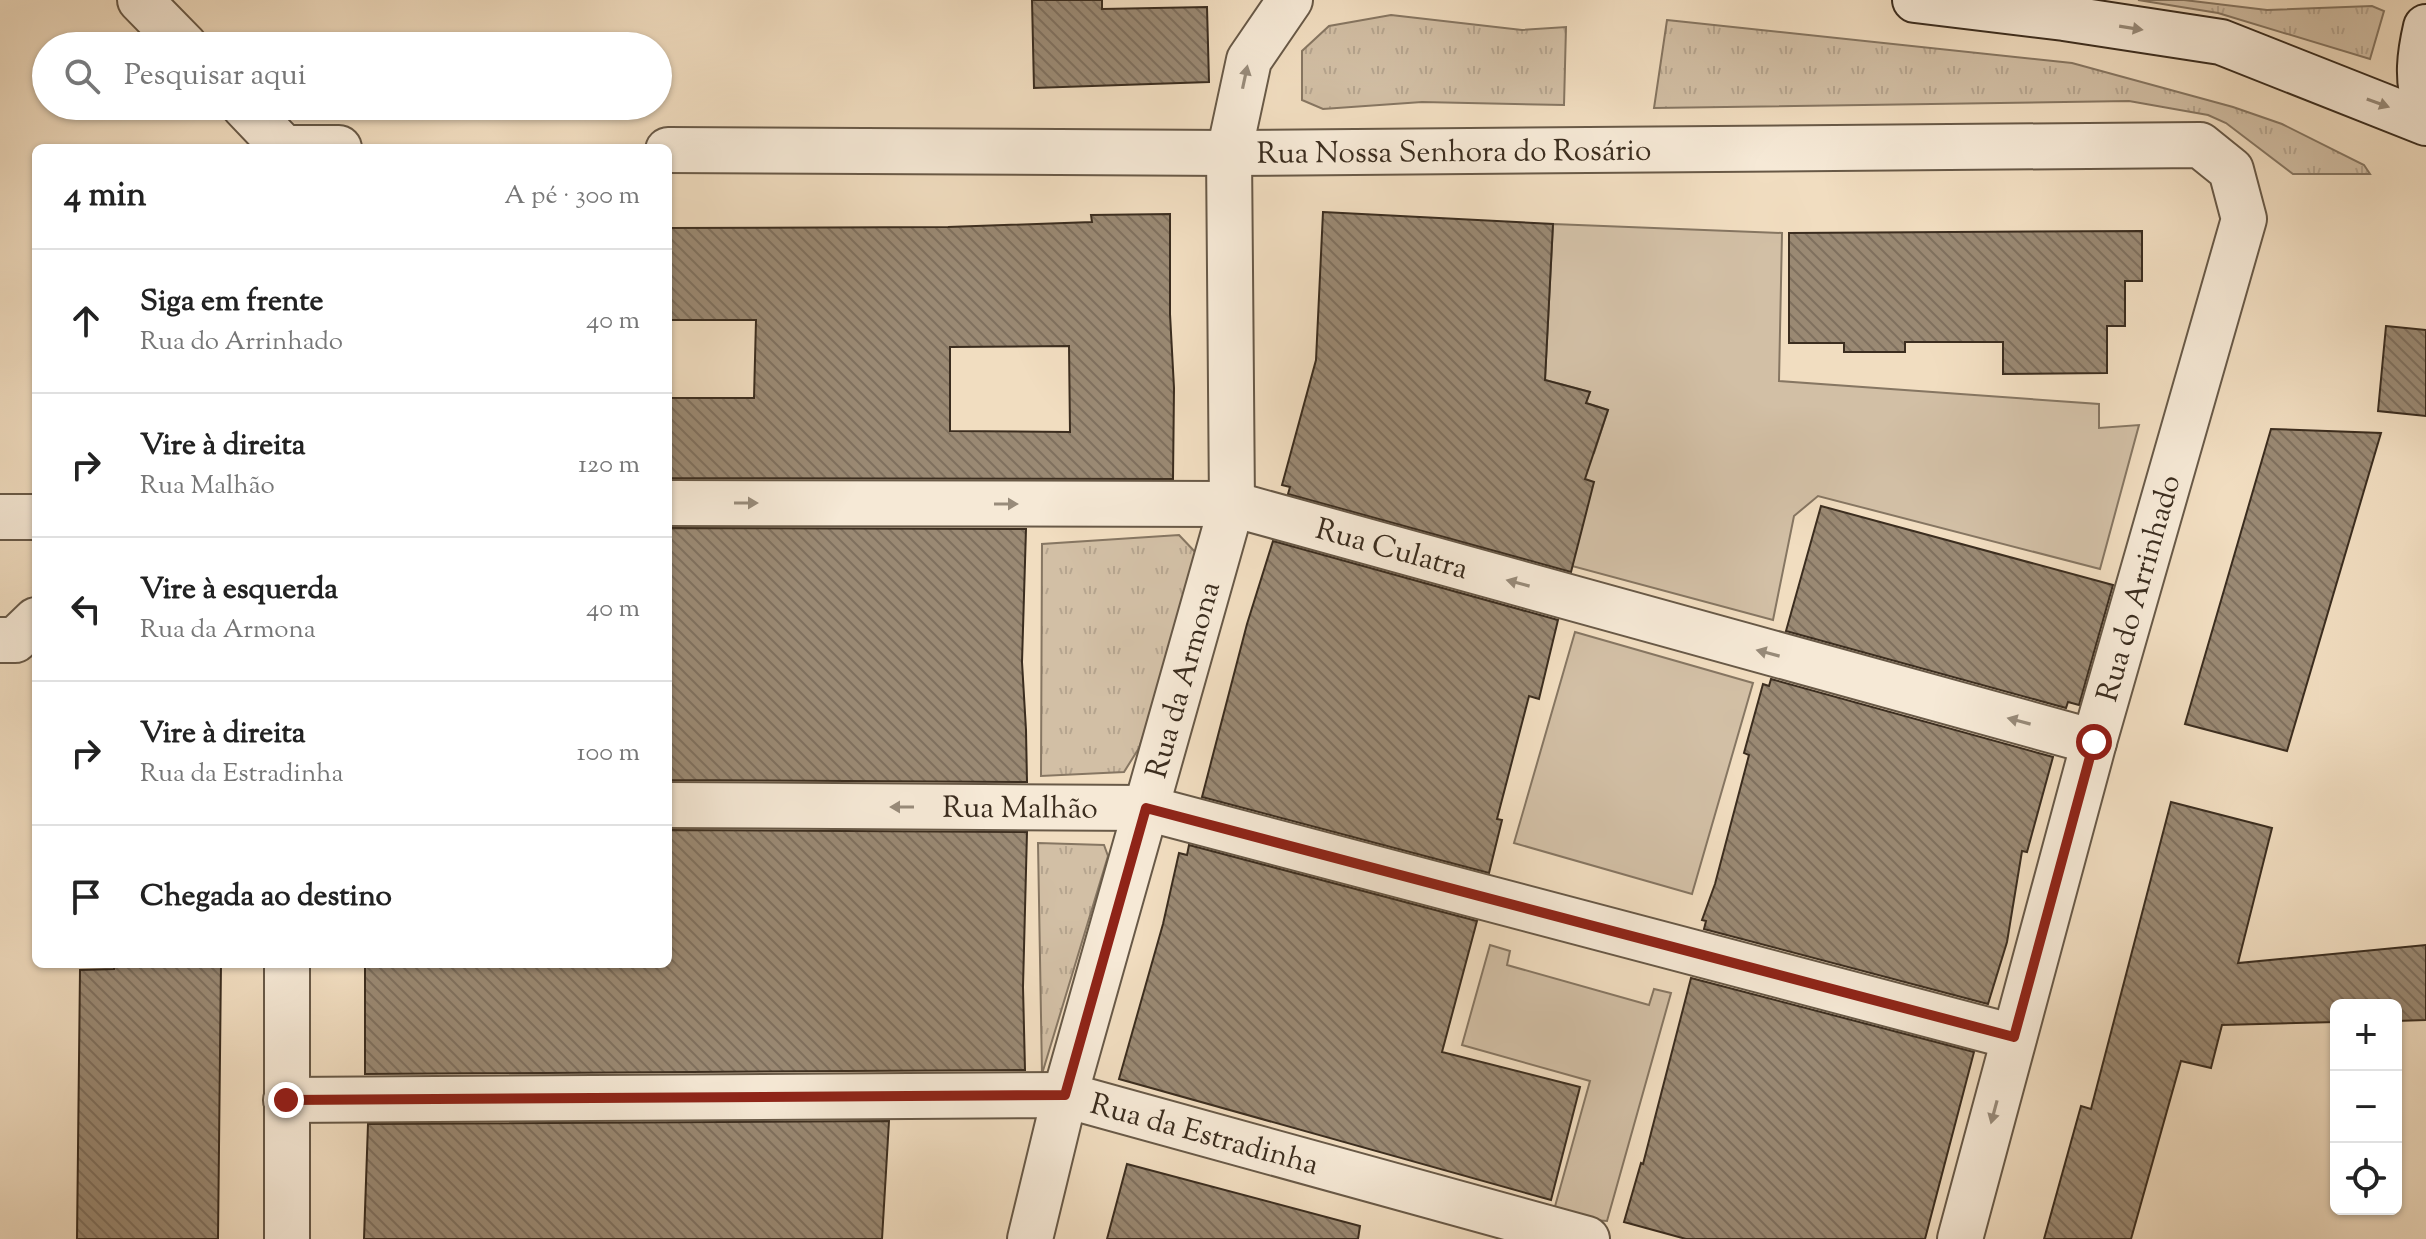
<!DOCTYPE html>
<html lang="pt">
<meta charset="utf-8">
<style>
:root{--surface:#fff;--page:#f2f2f2;--text:#222;--muted:#767676;--line:#e0e0e0}
body{margin:0;font-family:"Sorts Mill Goudy",serif;background:var(--page);color:var(--text)}
.controls{position:absolute;right:24px;bottom:24px;display:grid;overflow:hidden;border-radius:12px;box-shadow:0 2px 6px #0004}
.controls button{width:72px;height:72px;display:grid;place-items:center;padding:0;border:0;border-bottom:2px solid var(--line);background:var(--surface);color:var(--text);font:40px sans-serif}
.stop{position:absolute;width:24px;height:24px;margin:-18px;border:6px solid #8f2418;border-radius:50%;background:#fff}
.stop.end{background:#8f2418;border-color:#fff;box-shadow:0 2px 8px #0008}
.list{margin:0;padding:0;list-style:none}
h2{display:flex;justify-content:space-between;align-items:center;height:104px;margin:0;padding:0 32px;font-size:34px}
h2 small{font-size:26px;font-weight:400;color:var(--muted)}
.list li{display:grid;grid-template-columns:52px 1fr auto;gap:24px;align-items:center;box-sizing:border-box;height:144px;padding:0 32px;border-top:2px solid var(--line)}
.list b{display:block;font-size:30px;white-space:nowrap}
.list p{margin:0;font-size:26px;white-space:nowrap;color:var(--muted)}
.list em{font-size:26px;font-style:normal;color:var(--muted)}
.icon{flex:none;width:44px;height:44px;fill:none;stroke:currentColor;stroke-width:2;stroke-linecap:round;stroke-linejoin:round}
.map{position:relative;flex:none;width:2426px;height:1239px;overflow:hidden}
.search{position:absolute;background:var(--surface);box-shadow:0 2px 6px #0004;left:32px;top:32px;width:640px;height:88px;display:flex;align-items:center;gap:20px;box-sizing:border-box;padding:0 28px;border-radius:44px;color:var(--muted);font-size:30px}
.panel{position:absolute;background:var(--surface);box-shadow:0 2px 6px #0004;left:32px;top:144px;width:640px;height:824px;border-radius:12px}
.map>svg:first-child{display:block}
</style>
<div class="map">
<svg width="2426" height="1239" viewBox="0 0 2426 1239">
<defs>
<pattern id="grass-tufts" width="24" height="20" patternUnits="userSpaceOnUse" patternTransform="scale(2)"><rect width="24" height="20" fill="#d2bfa5"/><path d="M3 7l-1-3M5 7V3M7 7l1-3M15 17l-1-3M17 17v-4M19 17l1-3" fill="none" stroke="#b5a48e"/></pattern>
<pattern id="building-back-hatch" width="6" height="6" patternUnits="userSpaceOnUse" patternTransform="scale(2)"><rect width="6" height="6" fill="#9a8973"/><path d="M-1 5l2 2M0 0l6 6M5-1l2 2" fill="none" stroke="#7f705e"/></pattern>
</defs>
<rect width="100%" height="100%" fill="#f1ddc0"/>
<filter id="stains"><feTurbulence type="fractalNoise" baseFrequency=".0025" numOctaves="4"/><feColorMatrix values="0 0 0 0 .2 0 0 0 0 .09 0 0 0 0 .02 0 0 0 .5 -.17"/></filter>
<radialGradient id="worn" r=".72"><stop offset=".6" stop-color="#630" stop-opacity="0"/><stop offset="1" stop-color="#630" stop-opacity=".3"/></radialGradient>
<g fill="url(#grass-tufts)" stroke="#867662" stroke-width="2">
<polygon points="2138,0 2184,0 2267,10 2372,6 2384,11 2370,59 2218,13"/>
<polygon points="1391,15 1522,30 1566,27 1564,105 1422,102 1323,109 1302,100 1302,51 1329,26"/>
<polygon points="1667,20 2072,63 2233,107 2282,124 2364,165 2370,174 2293,174 2226,123 2208,115 2129,101 1654,108"/>
<polygon points="1179,535 1197,554 1198,572 1139,748 1124,772 1041,776 1042,544"/>
<polygon points="1038,843 1104,845 1108,856 1042,1074"/>
</g>
<g fill="#d2bfa5" stroke="#867662" stroke-width="2">
<polygon points="1553,224 1782,233 1779,381 2099,404 2099,428 2139,425 2100,569 1818,496 1794,516 1773,620 1572,566 1560,472 1569,446 1594,453 1608,410 1586,403 1590,392 1545,380"/>
<polygon points="1575,632 1753,683 1692,894 1514,843"/>
<polygon points="1490,945 1510,951 1507,965 1649,1005 1654,989 1671,993 1607,1221 1593,1220 1554,1210 1590,1081 1462,1045"/>
</g>
<g fill="url(#building-back-hatch)" stroke="#3b2d1f" stroke-width="2" fill-rule="evenodd">
<polygon points="1032,0 1102,0 1102,9 1207,7 1209,82 1034,88"/>
<polygon points="1323,212 1553,224 1545,380 1590,392 1586,403 1608,410 1585,479 1594,482 1571,572 1288,494 1290,487 1282,485 1316,360"/>
<path d="M1170,214V314L1174,388L1173,479L668,478V398H754L756,320H668V228L948,227L1092,222L1091,215ZM1069,346L1070,432L950,431V347Z"/>
<polygon points="2142,231 2142,281 2125,281 2125,326 2107,326 2107,373 2003,374 2003,342 1905,342 1905,352 1844,352 1844,343 1789,343 1789,233"/>
<polygon points="2386,326 2426,330 2426,416 2378,411"/>
<polygon points="2271,429 2381,433 2287,751 2185,724"/>
<polygon points="1821,506 2113,585 2079,705 2068,702 2066,708 1786,631"/>
<polygon points="668,528 1026,529 1022,662 1026,730 1027,782 668,780"/>
<polygon points="1273,541 1558,620 1539,699 1529,696 1497,819 1502,820 1489,873 1202,797 1247,624"/>
<polygon points="1771,679 2053,757 2027,852 2022,851 2007,942 1988,1004 1704,929 1706,921 1702,920 1715,884 1749,755 1744,753 1763,684 1769,686"/>
<polygon points="2171,802 2272,828 2238,963 2426,945 2426,1020 2396,1021 2396,1005 2336,1005 2336,1022 2222,1025 2211,1068 2181,1061 2131,1239 2044,1239 2081,1106 2091,1109"/>
<polygon points="668,830 1027,832 1023,987 1025,1070 365,1074 365,964 668,964"/>
<polygon points="1189,845 1477,921 1442,1052 1580,1087 1551,1200 1119,1079 1163,924 1179,853 1187,855"/>
<polygon points="114,964 221,964 218,1239 77,1239 80,970 114,969"/>
<polygon points="1691,978 1974,1052 1925,1239 1686,1239 1624,1222 1641,1163 1643,1164"/>
<polygon points="889,1121 882,1239 364,1239 368,1124"/>
<polygon points="1127,1164 1360,1226 1358,1239 1107,1239"/>
</g>
<g fill="none" stroke-linecap="round" stroke-linejoin="round">
<g stroke="#685947" stroke-width="48">
<g id="minor">
<polyline points="284,148 339,148"/>
<path id="s1" d="M668,150L1229,153L2200,145L2231,170L2244,219L2094,742L1960,1239"/>
<path id="s2" d="M668,503L1232,504L2094,742"/>
<polyline points="0,640 15,640 36,620"/>
<path id="s3" d="M668,805L1146,808L2014,1037"/>
<path id="s4" d="M286,1100L1065,1095L1587,1239"/>
<polyline points="287,1239 287,964"/>
<path id="s5" d="M1030,1239L1065,1095L1232,504L1229,153L1249,60L1290,0"/>
</g>
</g>
<g stroke="#685947" stroke-width="48">
<g id="tertiary">
<polyline points="140,0 185,46"/>
<polyline points="244,106 284,148"/>
<polyline points="0,517 36,517"/>
</g>
</g>
<g stroke="#3b2d1f" stroke-width="48">
<g id="secondary">
<polyline points="1915,0 2064,18 2221,42 2426,123"/>
<path d="M2426,27C2420,53 2416,80 2426,106"/>
</g>
</g>
<use href="#minor" stroke="#f6e9d6" stroke-width="44"/>
<use href="#tertiary" stroke="#f6e9d6" stroke-width="44"/>
<use href="#secondary" stroke="#f6e9d6" stroke-width="44"/>
</g>
<defs><path id="oneway-solid" d="M-6-.8H1V-3.2L6.5 0L1 3.2V.8H-6Z" transform="scale(2)"/></defs>
<g fill="#988b7a">
<use href="#oneway-solid" transform="translate(2131 28) rotate(9)"/>
<use href="#oneway-solid" transform="translate(1245 77) rotate(-78)"/>
<use href="#oneway-solid" transform="translate(2378 103) rotate(20)"/>
<use href="#oneway-solid" transform="translate(746 503)"/>
<use href="#oneway-solid" transform="translate(1006 504)"/>
<use href="#oneway-solid" transform="translate(1518 583) rotate(-165)"/>
<use href="#oneway-solid" transform="translate(1768 653) rotate(-165)"/>
<use href="#oneway-solid" transform="translate(2019 721) rotate(-165)"/>
<use href="#oneway-solid" transform="translate(902 807) rotate(-180)"/>
<use href="#oneway-solid" transform="translate(1994 1112) rotate(105)"/>
</g>
<g fill="none" stroke-linecap="round" stroke-linejoin="round">
<polyline stroke="#8f2418" stroke-width="10" points="286,1100 1065,1095 1146,808 2014,1037 2094,742"/>
</g>
<g text-anchor="middle" stroke-width="6" stroke-linejoin="round" paint-order="stroke">
<g font-size="30" fill="#3b2d1f" stroke="#f6e9d6">
<text dy="10" stroke="none"><textPath href="#s1" startOffset="786">Rua Nossa Senhora do Rosário</textPath></text>
<text dy="10" stroke="none"><textPath href="#s2" startOffset="730">Rua Culatra</textPath></text>
<text transform="translate(2138 588) rotate(-74)" y="10">Rua do Arrinhado</text>
<text dy="10" stroke="none"><textPath href="#s5" startOffset="580">Rua da Armona</textPath></text>
<text dy="10" stroke="none"><textPath href="#s3" startOffset="352">Rua Malhão</textPath></text>
<text dy="10" stroke="none"><textPath href="#s4" startOffset="924">Rua da Estradinha</textPath></text>
</g>
</g>
<rect width="100%" height="100%" filter="url(#stains)"/>
<rect width="100%" height="100%" fill="url(#worn)"/>
</svg>
<div class="controls">
<button>+</button>
<button>−</button>
<button><svg class="icon" aria-label="locate" viewBox="0 0 24 24"><circle cx="12" cy="12" r="6"/><path d="M12 2v4M12 18v4M2 12h4M18 12h4"/></svg></button>
</div>
<div class="stop" style="left:2094px;top:742px"></div>
<div class="stop end" style="left:286px;top:1100px"></div>
<div class="search"><svg class="icon" aria-label="search" viewBox="0 0 24 24"><circle cx="10" cy="10" r="6"/><path d="M15 15l6 6"/></svg>Pesquisar aqui</div>
<section class="panel">
<h2>4 min<small>A pé · 300 m</small></h2>
<ul class="list">
<li><svg class="icon" aria-label="ahead" viewBox="0 0 24 24"><path d="M12 20V5M6 11l6-6 6 6"/></svg><div><b>Siga em frente</b><p>Rua do Arrinhado</p></div><em>40 m</em></li>
<li><svg class="icon" aria-label="right" viewBox="0 0 24 24"><path d="M7 20v-9h11M14 6l5 5-5 5"/></svg><div><b>Vire à direita</b><p>Rua Malhão</p></div><em>120 m</em></li>
<li><svg class="icon" aria-label="left" viewBox="0 0 24 24"><path d="M17 20v-9H6M10 6l-5 5 5 5"/></svg><div><b>Vire à esquerda</b><p>Rua da Armona</p></div><em>40 m</em></li>
<li><svg class="icon" aria-label="right" viewBox="0 0 24 24"><path d="M7 20v-9h11M14 6l5 5-5 5"/></svg><div><b>Vire à direita</b><p>Rua da Estradinha</p></div><em>100 m</em></li>
<li><svg class="icon" aria-label="arrive" viewBox="0 0 24 24"><path d="M6 21V4h12l-3 4 3 4H6"/></svg><div><b>Chegada ao destino</b></div></li>
</ul>
</section>
</div>
